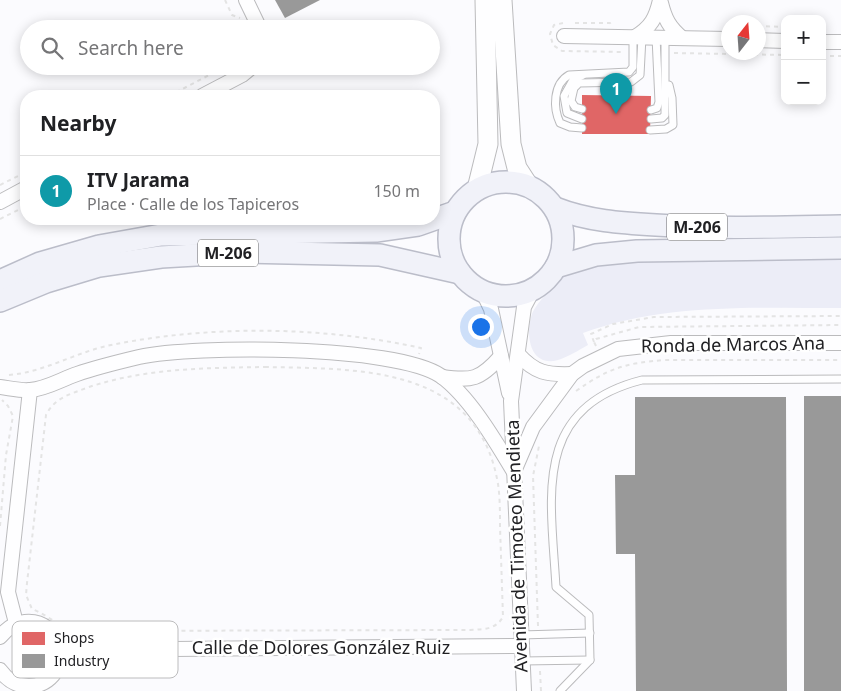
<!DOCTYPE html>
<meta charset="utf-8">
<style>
:root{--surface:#fff;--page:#f2f2f2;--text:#202124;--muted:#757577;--line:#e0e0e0;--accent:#0b8043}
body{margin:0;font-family:"Noto Sans",sans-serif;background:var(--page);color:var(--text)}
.controls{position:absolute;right:15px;top:15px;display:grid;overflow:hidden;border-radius:10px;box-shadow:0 2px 12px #0003}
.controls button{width:45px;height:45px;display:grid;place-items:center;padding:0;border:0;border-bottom:1px solid var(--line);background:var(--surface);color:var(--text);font:25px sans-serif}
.compass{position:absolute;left:721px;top:15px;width:45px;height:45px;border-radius:50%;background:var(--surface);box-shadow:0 2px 12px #0003;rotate:17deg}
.you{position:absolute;left:480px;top:326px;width:18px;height:18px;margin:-12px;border:4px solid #fff;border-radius:50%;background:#1a73e8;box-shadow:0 0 0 8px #1a73e833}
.badge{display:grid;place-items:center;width:32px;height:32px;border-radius:50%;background:var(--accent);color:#fff;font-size:16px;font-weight:700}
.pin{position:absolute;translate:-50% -41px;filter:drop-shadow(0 1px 2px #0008)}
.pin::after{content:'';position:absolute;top:26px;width:18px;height:15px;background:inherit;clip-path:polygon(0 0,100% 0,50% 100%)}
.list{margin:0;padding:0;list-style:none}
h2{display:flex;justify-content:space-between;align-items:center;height:65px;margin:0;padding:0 20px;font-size:21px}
h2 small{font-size:16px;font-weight:400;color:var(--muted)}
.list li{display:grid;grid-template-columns:32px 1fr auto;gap:15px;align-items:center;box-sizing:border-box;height:70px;padding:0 20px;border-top:1px solid var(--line)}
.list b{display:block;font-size:19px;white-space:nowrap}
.list p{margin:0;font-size:16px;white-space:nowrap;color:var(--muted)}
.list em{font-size:16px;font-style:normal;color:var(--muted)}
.icon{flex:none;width:28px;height:28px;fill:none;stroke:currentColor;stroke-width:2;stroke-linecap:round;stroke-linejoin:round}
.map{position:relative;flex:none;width:841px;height:691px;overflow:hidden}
.search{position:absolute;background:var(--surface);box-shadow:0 2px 12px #0003;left:20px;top:20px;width:420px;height:55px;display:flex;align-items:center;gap:12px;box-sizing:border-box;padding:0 18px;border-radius:28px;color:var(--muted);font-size:19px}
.panel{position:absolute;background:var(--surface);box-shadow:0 2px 12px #0003;left:20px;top:90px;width:420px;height:135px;border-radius:20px}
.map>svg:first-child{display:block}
</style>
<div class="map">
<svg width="841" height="691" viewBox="0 0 841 691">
<rect width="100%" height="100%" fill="#fbfbfe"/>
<path fill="#ecedf7" d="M841,255V308C755,308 664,303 583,333L588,345C579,350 568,357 558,360C529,368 525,333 532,314C535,304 563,275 573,270C591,262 613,263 633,261C702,256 772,257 841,255Z"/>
<polygon fill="#e06666" points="582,95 651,96 650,134 582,134"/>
<g fill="#999">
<polygon points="275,0 320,0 285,18"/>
<rect x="804" y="396" width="37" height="295"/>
<polygon points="635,397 786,397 787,691 636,691 635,554 616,554 615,475 635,475"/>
</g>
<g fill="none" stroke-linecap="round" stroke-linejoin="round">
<g stroke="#bbbbbd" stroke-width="9">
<g id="lane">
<polyline points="582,109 575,107 571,101 574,88 579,83 631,82 640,75 642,37"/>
<polyline points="651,110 657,108 659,102 656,37"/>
<polyline points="582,119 567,113 564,96 573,80 583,75"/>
<polyline points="651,119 662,118 665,115 665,37"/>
<path d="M582,128L570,127L560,123C553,108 553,84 569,75L629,72L633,67V37"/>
<polyline points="650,130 666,129 673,125 672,98 669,85"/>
<polyline points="521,635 590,633"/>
<polyline points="522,661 590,660"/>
<path d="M560,691L590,660L589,615L556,587C551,498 531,408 642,380L841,379"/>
</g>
</g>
<g stroke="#bbbbbd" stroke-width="16">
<g id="street">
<polyline points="246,0 260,29"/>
<path d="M661,3C665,19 669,27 682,38"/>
<polyline points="564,36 728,39"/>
<path d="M635,37C651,27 656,18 660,0"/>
<polyline points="758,40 785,41"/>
<polyline points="822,42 841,42"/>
<polyline points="202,96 242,75 253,66"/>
<polyline points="0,202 26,188"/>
<polyline points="482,290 491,309 509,393"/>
<path d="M518,354C535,373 547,375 572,374"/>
<path d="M442,377C472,381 480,380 501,356"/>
<path d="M0,387C9,388 21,391 30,390C46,389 62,379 77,374C97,367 118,362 139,357C195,345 395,345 441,376C470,397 496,442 514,472"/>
<polyline points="515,469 533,427 572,374 583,366 618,349 671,343 841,343"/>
<polyline points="16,623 8,592 30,390"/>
<path d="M0,637C30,599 81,640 53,675C47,682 38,686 29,686C17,686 7,680 0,670"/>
<polyline points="61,650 522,646"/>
<polyline points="524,691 511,401 524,307 534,288"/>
</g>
</g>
<g stroke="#bbbbbd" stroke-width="21">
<g id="secondary">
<polyline points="502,0 511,144 517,168 528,185"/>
<polyline points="477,189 488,144 485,0"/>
</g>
</g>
<g stroke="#bbbdc9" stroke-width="24">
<g id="primary">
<circle cx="506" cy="239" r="57"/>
<path d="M555,208C588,221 621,223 656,225C718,229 780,227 841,226"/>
<polyline points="556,267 596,255 637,251 841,248"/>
<polyline points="0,281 40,263 99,246 161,235 376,231 418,225 455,212"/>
<polyline points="0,301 46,282 99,266 161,257 248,252 380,255 460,273"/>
</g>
</g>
<g stroke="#e4e4e4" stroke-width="2" stroke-dasharray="4 4" stroke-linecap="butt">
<polyline points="225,0 232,15 240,18"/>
<polyline points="563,23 554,25 550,34 553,45 562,51 624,52"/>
<polyline points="575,23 610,23 611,25"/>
<polyline points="758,26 785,27"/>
<polyline points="674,53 785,55"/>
<polyline points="822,56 841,56"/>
<polyline points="169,96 215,72 218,73"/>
<polyline points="0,185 26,172"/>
<polyline points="0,219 26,206"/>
<polyline points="594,342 591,334 613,324 654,317 841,316"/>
<polyline points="596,346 594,342 596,339 639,327 841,325"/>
<path d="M265,367C359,369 478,365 498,484C500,497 500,512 500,526C501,556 502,587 503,617C495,630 484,629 470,630L74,631C59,626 47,615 32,609L26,595L27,583L46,415C55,397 71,394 89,387C147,368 205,368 265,367Z"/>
<path d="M9,375C45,372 76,352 111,345C211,325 321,326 421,348L419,354"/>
<path d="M576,391C609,368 625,363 665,360H841"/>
<polyline points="0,526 6,455 13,416 8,406 2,400"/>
<polyline points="538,626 533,476 539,446"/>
<polyline points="540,671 541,691"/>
</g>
<use href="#lane" stroke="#fefeff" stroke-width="7"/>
<use href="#street" stroke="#fefeff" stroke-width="14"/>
<use href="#secondary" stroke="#fefeff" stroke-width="19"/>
<use href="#primary" stroke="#f1f2f9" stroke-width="21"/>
</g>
<g text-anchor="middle" stroke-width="5" stroke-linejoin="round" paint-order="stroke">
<g fill="#fff" stroke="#646466" stroke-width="1">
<rect x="667" y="213.5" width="60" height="27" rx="4"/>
<rect x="198" y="239.5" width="60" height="27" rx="4"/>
</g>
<g font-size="16" font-weight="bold" fill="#212124">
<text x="697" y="233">M-206</text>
<text x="228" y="259">M-206</text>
</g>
<g font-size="18" fill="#212124" stroke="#fff">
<text transform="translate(733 345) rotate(-1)" y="6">Ronda de Marcos Ana</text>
<text transform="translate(517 546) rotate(-92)" y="6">Avenida de Timoteo Mendieta</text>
<text x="321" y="654">Calle de Dolores González Ruiz</text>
</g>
</g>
<rect x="12" y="621" width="166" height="57" rx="8" fill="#fff" stroke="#bcbcbd" stroke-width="1"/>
<rect x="22" y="632" width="23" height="13" fill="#e06666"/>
<rect x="22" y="654" width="23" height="14" fill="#999"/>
<g font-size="14" fill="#212124">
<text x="54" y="643">Shops</text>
<text x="54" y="666">Industry</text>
</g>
</svg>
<div class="controls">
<button>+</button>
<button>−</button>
</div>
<svg class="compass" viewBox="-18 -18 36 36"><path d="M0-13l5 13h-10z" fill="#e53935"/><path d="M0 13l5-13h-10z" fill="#757577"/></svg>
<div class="you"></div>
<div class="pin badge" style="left:616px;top:114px;background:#0f9aa8">1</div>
<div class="search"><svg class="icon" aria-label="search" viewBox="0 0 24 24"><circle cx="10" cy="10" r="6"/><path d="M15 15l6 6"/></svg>Search here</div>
<section class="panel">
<h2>Nearby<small></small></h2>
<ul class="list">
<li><span class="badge" style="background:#0f9aa8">1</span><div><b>ITV Jarama</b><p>Place · Calle de los Tapiceros</p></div><em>150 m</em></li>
</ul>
</section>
</div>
